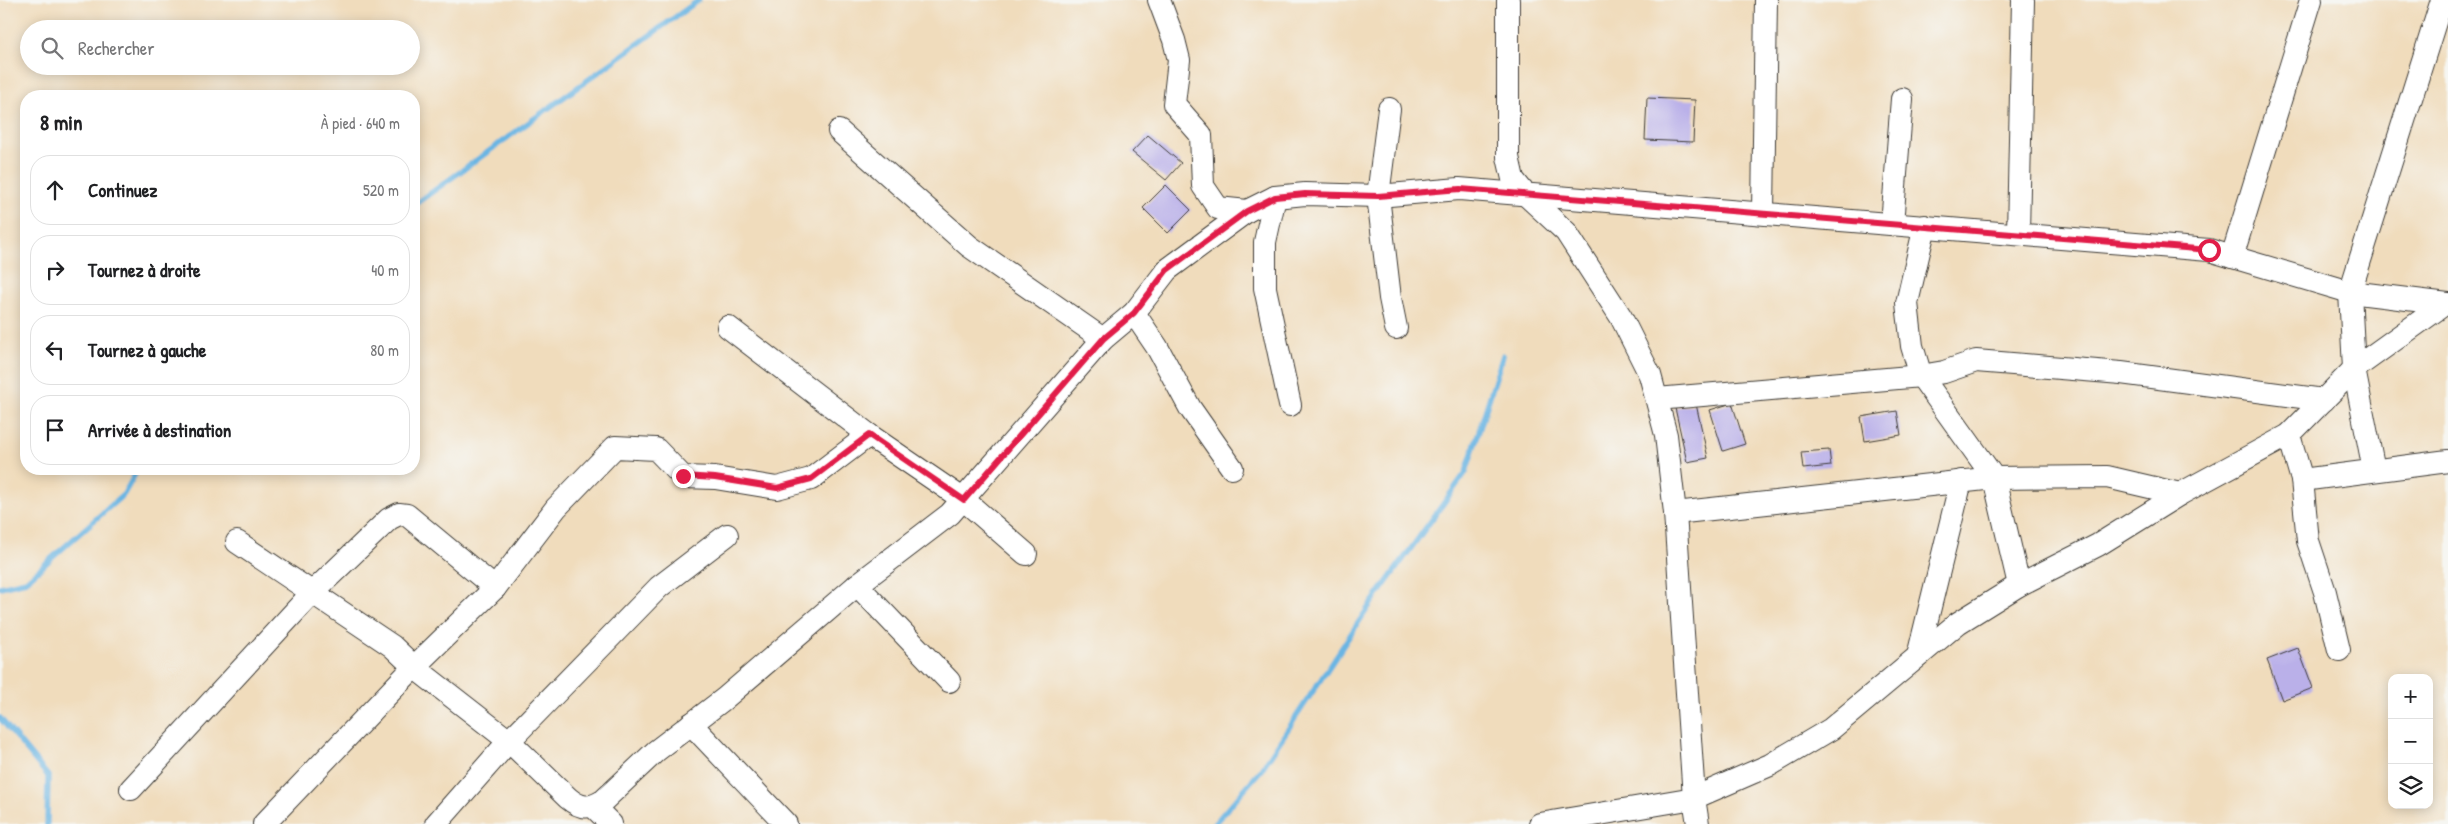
<!DOCTYPE html>
<html lang="fr">
<meta charset="utf-8">
<style>
:root{--surface:#fff;--page:#f2f2f2;--text:#202124;--muted:#757577;--line:#e0e0e0}
body{margin:0;font-family:"Patrick Hand",sans-serif;background:var(--page);color:var(--text)}
.controls{position:absolute;right:15px;bottom:15px;display:grid;overflow:hidden;border-radius:10px;box-shadow:0 2px 12px #0003}
.controls button{width:45px;height:45px;display:grid;place-items:center;padding:0;border:0;border-bottom:1px solid var(--line);background:var(--surface);color:var(--text);font:25px sans-serif}
.stop{position:absolute;width:15px;height:15px;margin:-11px;border:4px solid #e11d48;border-radius:50%;background:#fff}
.stop.end{background:#e11d48;border-color:#fff;box-shadow:0 1px 5px #0008}
.list{margin:0;padding:0;list-style:none}
h2{display:flex;justify-content:space-between;align-items:center;height:65px;margin:0;padding:0 20px;font-size:21px}
h2 small{font-size:16px;font-weight:400;color:var(--muted)}
.list li{display:grid;grid-template-columns:32px 1fr auto;gap:15px;align-items:center;box-sizing:border-box;height:70px;margin:0 10px 10px;padding:0 10px;border:1px solid var(--line);border-radius:20px}
.list b{display:block;font-size:19px;white-space:nowrap}
.list em{font-size:16px;font-style:normal;color:var(--muted)}
.icon{flex:none;width:28px;height:28px;fill:none;stroke:currentColor;stroke-width:2;stroke-linecap:round;stroke-linejoin:round}
.map{position:relative;flex:none;width:2448px;height:824px;overflow:hidden}
.search{position:absolute;background:var(--surface);box-shadow:0 2px 12px #0003;left:20px;top:20px;width:400px;height:55px;display:flex;align-items:center;gap:12px;box-sizing:border-box;padding:0 18px;border-radius:28px;color:var(--muted);font-size:19px}
.panel{position:absolute;background:var(--surface);box-shadow:0 2px 12px #0003;left:20px;top:90px;width:400px;height:385px;border-radius:20px}
.map>svg:first-child{display:block}
</style>
<div class="map">
<svg width="2448" height="824" viewBox="0 0 2448 824">
<rect width="100%" height="100%" fill="#f6f6f2"/>
<filter id="ink" filterUnits="userSpaceOnUse"><feTurbulence type="fractalNoise" baseFrequency=".02" numOctaves="2"/><feDisplacementMap in="SourceGraphic" scale="10" xChannelSelector="R" yChannelSelector="G"/><feConvolveMatrix kernelMatrix="1 2 1 2 8 2 1 2 1" color-interpolation-filters="sRGB"/></filter>
<filter id="wash" filterUnits="userSpaceOnUse"><feTurbulence type="fractalNoise" baseFrequency=".0096" numOctaves="4" result="noise"/><feDisplacementMap in="SourceGraphic" scale="20" xChannelSelector="R" yChannelSelector="G"/><feGaussianBlur stdDeviation="1.12" result="paint"/><feColorMatrix in="noise" values="0 0 0 0 0 0 0 0 0 0 0 0 0 0 0 0 0 1.4 0 .05"/><feComposite in="paint" operator="in"/></filter>
<g filter="url(#wash)">
<rect width="100%" height="100%" fill="#f0dcbc"/>
<g fill="none" stroke-linecap="round" stroke-linejoin="round">
<g stroke="#6bb5e3" stroke-width="5.5">
<polyline points="414,205 699,0"/>
<polyline points="0,587 26,581 124,494 138,469"/>
<polyline points="0,718 48,776 47,824"/>
<polyline points="1214,824 1261,770 1368,608 1466,472 1503,355"/>
</g>
</g>
<g id="blocks">
<g fill="#bab0e9">
<polygon points="1647,98 1695,100 1693,142 1645,140"/>
<polygon points="1148,135 1181,163 1166,180 1132,152"/>
<polygon points="1166,185 1191,210 1168,233 1143,208"/>
<polygon points="1732,403 1745,444 1723,451 1710,410"/>
<polygon points="1696,404 1708,458 1687,462 1675,408"/>
<polygon points="1897,411 1901,435 1865,441 1861,417"/>
<polygon points="1829,450 1831,466 1803,469 1801,452"/>
<polygon points="2298,648 2313,688 2282,700 2267,660"/>
</g>
</g>
</g>
<g filter="url(#ink)">
<use href="#blocks" fill-opacity="0" stroke="#3c3934" stroke-width="1"/>
<g fill="none" stroke-linecap="round" stroke-linejoin="round">
<g stroke="#3c3934" stroke-width="24">
<g id="minor">
<polyline points="1159,0 1174,40 1179,60 1174,104 1201,135 1203,186 1218,208 1247,211"/>
<polyline points="1508,0 1508,157 1513,179 1525,194 1566,232 1621,317 1650,375 1666,435 1675,513 1694,798 1698,824"/>
<polyline points="1389,109 1378,196 1390,298 1396,328"/>
<polyline points="839,131 969,246 1103,339"/>
<polyline points="1275,197 1265,242 1265,288 1290,405"/>
<polyline points="1763,212 1766,0"/>
<polyline points="1892,224 1902,99"/>
<polyline points="1925,226 1907,303 1912,346 1921,376 1994,478 2019,585"/>
<polyline points="2018,233 2023,0"/>
<polyline points="2232,257 2311,0"/>
<polyline points="1134,313 1157,347 1190,408 1232,468"/>
<polyline points="728,327 869,435 964,500 1026,554"/>
<polyline points="1657,399 1921,376 1944,372 1976,361 2121,373 2324,400"/>
<polyline points="2289,435 2302,480 2308,541 2325,592 2339,650"/>
<polyline points="2374,470 2354,369 2350,292 2442,0"/>
<polyline points="2302,480 2448,461"/>
<polyline points="1675,513 1994,478 2107,477 2180,494"/>
<path d="M237,542L392,646L414,667L509,741L568,798C581,809 590,809 604,800L656,751L724,699L857,585L950,514L1103,339L1134,313L1167,270L1247,211L1275,197L1305,194L1378,196L1459,189L2209,250L2350,292L2448,304"/>
<polyline points="857,585 949,681"/>
<polyline points="1918,656 1961,481"/>
<polyline points="691,724 786,824"/>
<polyline points="131,789 313,592 389,519 399,514 407,515 495,588"/>
<polyline points="594,807 611,824"/>
<polyline points="264,824 414,667 495,588 556,508 615,447 656,449 683,477 715,478 777,488 811,479 869,435"/>
<polyline points="436,824 509,741 659,587 727,535"/>
<polyline points="1540,824 1694,798 1770,765 1831,729 1958,623 2019,585 2098,545 2180,494 2289,435 2354,369 2443,305"/>
</g>
</g>
<use href="#minor" stroke="#fff" stroke-width="22"/>
</g>
</g>
<g fill="none" stroke-linecap="round" stroke-linejoin="round" filter="url(#ink)">
<polyline stroke="#e11d48" stroke-width="6" points="683,476 715,478 777,488 811,479 869,435 964,500 1103,339 1134,313 1167,270 1247,211 1275,197 1305,194 1378,196 1460,189 2209,250"/>
</g>
</svg>
<div class="controls">
<button>+</button>
<button>−</button>
<button><svg class="icon" aria-label="layers" viewBox="0 0 24 24"><path d="M12 4l9 5-9 5-9-5zM3 14l9 5 9-5"/></svg></button>
</div>
<div class="stop" style="left:2209px;top:250px"></div>
<div class="stop end" style="left:683px;top:476px"></div>
<div class="search"><svg class="icon" aria-label="search" viewBox="0 0 24 24"><circle cx="10" cy="10" r="6"/><path d="M15 15l6 6"/></svg>Rechercher</div>
<section class="panel">
<h2>8 min<small>À pied · 640 m</small></h2>
<ul class="list">
<li><svg class="icon" aria-label="ahead" viewBox="0 0 24 24"><path d="M12 20V5M6 11l6-6 6 6"/></svg><div><b>Continuez</b></div><em>520 m</em></li>
<li><svg class="icon" aria-label="right" viewBox="0 0 24 24"><path d="M7 20v-9h11M14 6l5 5-5 5"/></svg><div><b>Tournez à droite</b></div><em>40 m</em></li>
<li><svg class="icon" aria-label="left" viewBox="0 0 24 24"><path d="M17 20v-9H6M10 6l-5 5 5 5"/></svg><div><b>Tournez à gauche</b></div><em>80 m</em></li>
<li><svg class="icon" aria-label="arrive" viewBox="0 0 24 24"><path d="M6 21V4h12l-3 4 3 4H6"/></svg><div><b>Arrivée à destination</b></div></li>
</ul>
</section>
</div>
